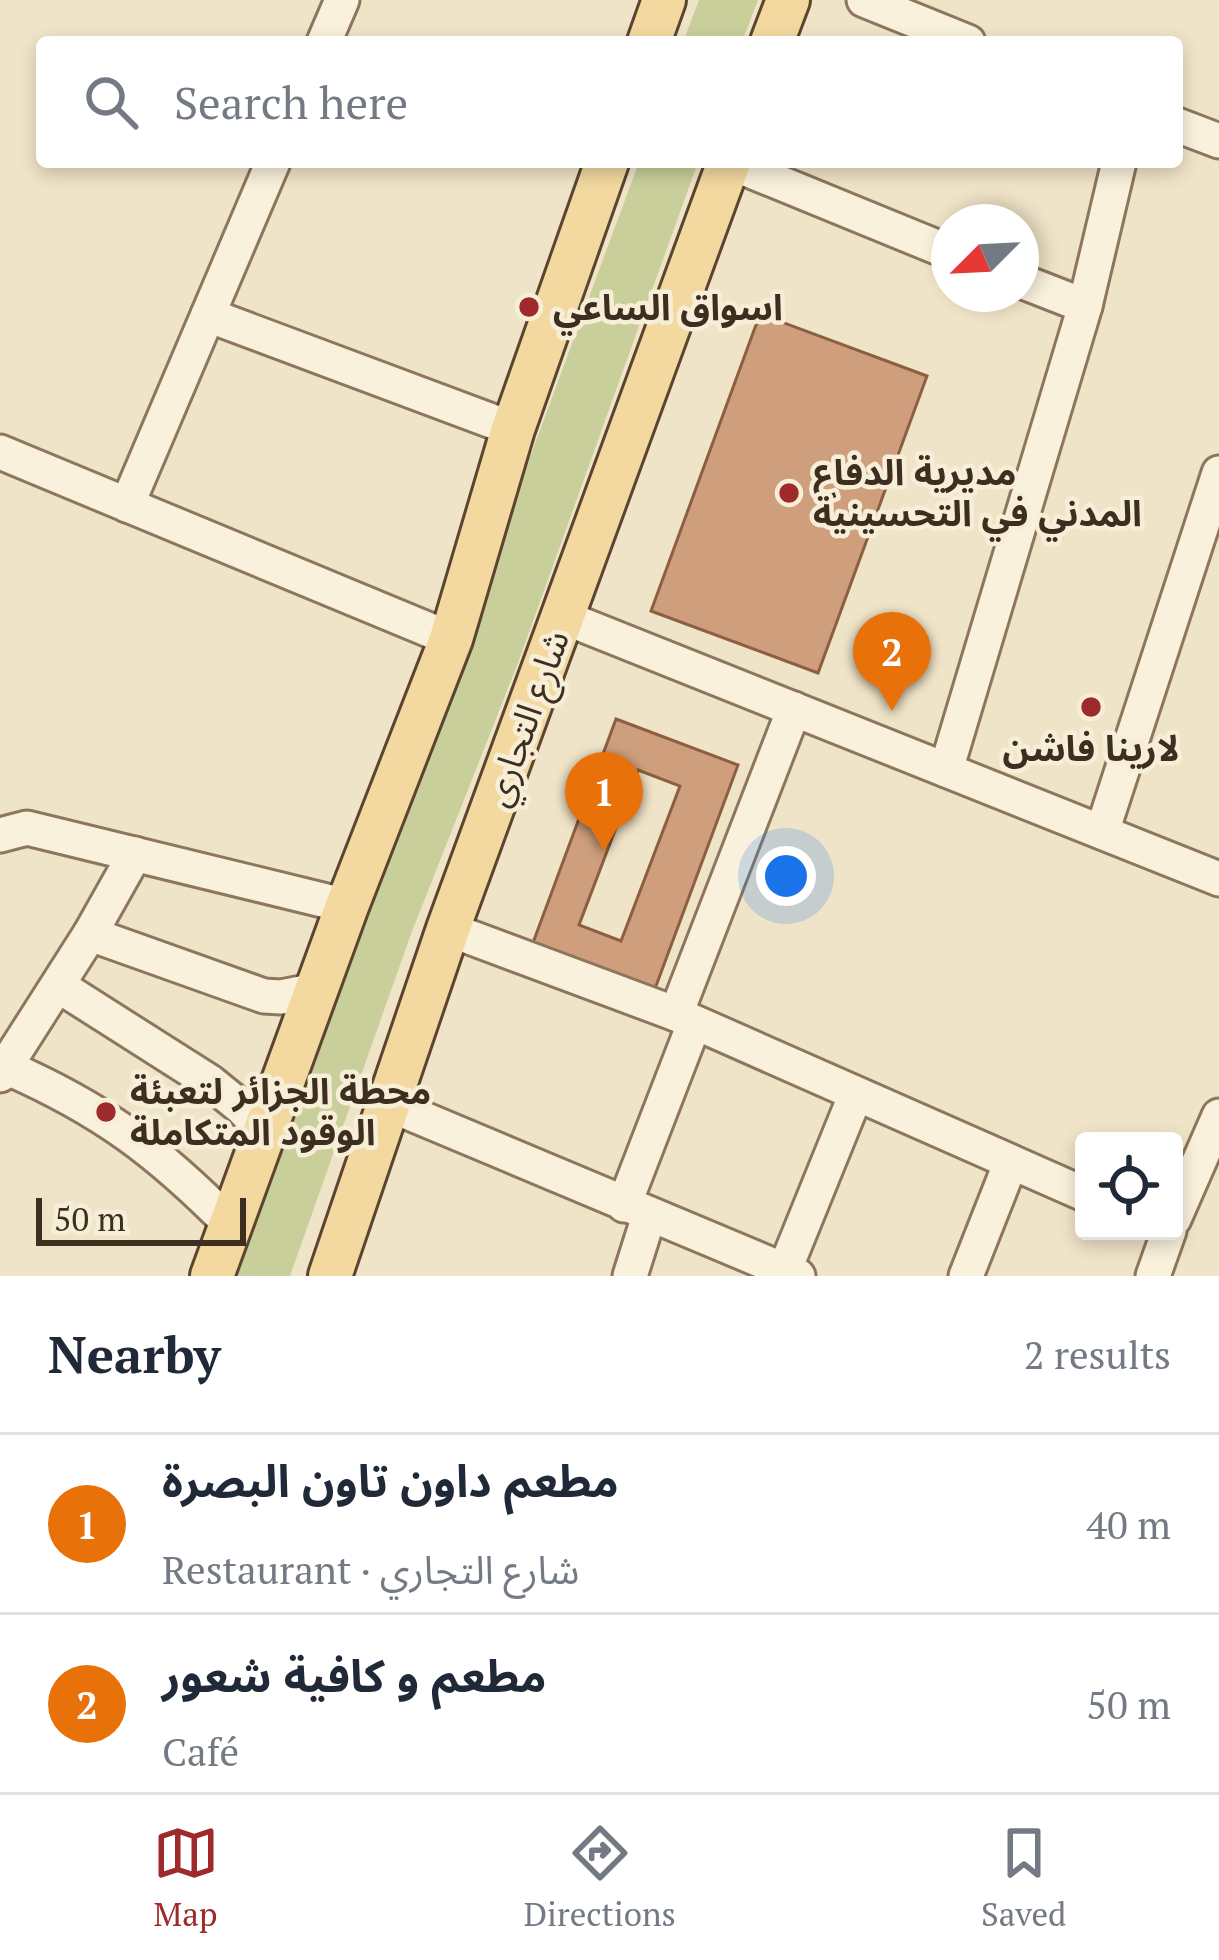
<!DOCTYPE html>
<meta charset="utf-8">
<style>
:root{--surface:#fff;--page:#f6f6f7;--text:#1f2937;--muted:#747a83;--line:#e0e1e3;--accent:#9e2a2b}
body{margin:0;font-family:"PT Serif","Noto Sans Arabic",serif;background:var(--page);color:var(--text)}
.controls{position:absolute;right:36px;bottom:36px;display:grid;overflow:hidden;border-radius:12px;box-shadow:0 6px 18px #0003}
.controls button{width:108px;height:108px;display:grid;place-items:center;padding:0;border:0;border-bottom:3px solid var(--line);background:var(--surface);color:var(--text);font:60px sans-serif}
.compass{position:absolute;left:931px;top:204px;width:108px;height:108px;border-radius:50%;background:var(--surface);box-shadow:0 6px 18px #0003;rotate:246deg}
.scale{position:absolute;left:36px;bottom:30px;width:210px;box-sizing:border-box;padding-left:12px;border:6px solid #3d2e20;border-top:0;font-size:33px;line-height:42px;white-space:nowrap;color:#3d2e20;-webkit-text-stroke:9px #f7eed8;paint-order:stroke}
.you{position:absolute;left:786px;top:876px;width:42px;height:42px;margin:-30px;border:9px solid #fff;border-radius:50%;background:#1a73e8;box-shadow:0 0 0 18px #1a73e833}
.badge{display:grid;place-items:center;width:78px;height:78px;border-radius:50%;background:var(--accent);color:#fff;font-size:39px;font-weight:700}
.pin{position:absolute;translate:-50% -99px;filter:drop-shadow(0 3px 6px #0008)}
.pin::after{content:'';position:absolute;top:63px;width:42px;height:36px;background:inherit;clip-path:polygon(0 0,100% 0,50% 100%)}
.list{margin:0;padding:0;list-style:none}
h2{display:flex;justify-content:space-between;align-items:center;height:156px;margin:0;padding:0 48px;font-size:51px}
h2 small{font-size:39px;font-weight:400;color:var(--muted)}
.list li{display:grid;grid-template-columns:78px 1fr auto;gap:36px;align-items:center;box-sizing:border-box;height:180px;padding:0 48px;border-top:3px solid var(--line)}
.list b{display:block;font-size:45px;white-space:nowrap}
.list p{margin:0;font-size:39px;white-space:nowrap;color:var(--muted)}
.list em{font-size:39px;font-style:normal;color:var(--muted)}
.icon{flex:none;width:66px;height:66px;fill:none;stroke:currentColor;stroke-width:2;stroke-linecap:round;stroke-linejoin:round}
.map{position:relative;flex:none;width:1219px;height:1276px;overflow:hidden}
.search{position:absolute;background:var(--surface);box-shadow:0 6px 18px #0003;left:36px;right:36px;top:36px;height:132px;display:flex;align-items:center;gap:30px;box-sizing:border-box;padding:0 42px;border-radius:12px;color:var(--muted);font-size:45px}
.sheet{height:516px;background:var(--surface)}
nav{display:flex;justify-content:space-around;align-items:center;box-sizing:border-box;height:168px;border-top:3px solid var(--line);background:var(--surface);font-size:33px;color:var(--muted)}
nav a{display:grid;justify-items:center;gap:6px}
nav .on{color:var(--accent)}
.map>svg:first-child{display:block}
</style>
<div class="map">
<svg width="1219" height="1276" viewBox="0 0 1219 1276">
<rect width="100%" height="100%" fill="#f0e4c8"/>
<g fill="#c9cf9b">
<polygon points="699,0 758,0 742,42 683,42"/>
<polygon points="639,162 698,162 518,663 411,934 290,1276 232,1276 311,1050"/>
</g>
<g fill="#cf9f7d" stroke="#8d5f41" stroke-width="3" fill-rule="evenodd">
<polygon points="760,314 927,376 818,673 651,611"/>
<path d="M616,719L738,765L653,994L531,948ZM638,770L680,786L621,941L579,925Z"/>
</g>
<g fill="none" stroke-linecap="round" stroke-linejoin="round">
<g stroke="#8d765c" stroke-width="39">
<g id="minor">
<polyline points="864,0 968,42"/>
<polyline points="324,42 342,0"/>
<polyline points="1177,125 1219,141"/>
<polyline points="729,162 949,252"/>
<polyline points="1021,281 1085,306"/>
<polyline points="208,315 513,429"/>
<polyline points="0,452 451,639"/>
<polyline points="127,505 273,162"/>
<polyline points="563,617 1219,879"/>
<polyline points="946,770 1085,306 1119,162"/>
<polyline points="1102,832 1219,473"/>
<polyline points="0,835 27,828 347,906"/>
<polyline points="448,929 676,1014 1084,1194"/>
<polyline points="90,934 264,996 281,997 316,990"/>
<polyline points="59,986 210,1082 242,1108 265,1132"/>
<polyline points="676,1014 794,709"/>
<path d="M6,1067C102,1109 158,1151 231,1225"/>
<polyline points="0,1075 90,934 135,854"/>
<polyline points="388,1104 798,1276"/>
<polyline points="624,1205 694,1024"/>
<polyline points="1174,1219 1219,1116"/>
<polyline points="785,1269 856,1094"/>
<polyline points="630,1276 649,1216"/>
<polyline points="966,1276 1011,1162"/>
<polyline points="1153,1276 1169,1231"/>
</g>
</g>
<g stroke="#5b4430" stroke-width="48">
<g id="major">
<polyline points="649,42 664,0"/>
<polyline points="772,42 788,0"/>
<polyline points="212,1276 347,906 451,639 513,429 607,162"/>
<polyline points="330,1276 448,929 729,162"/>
</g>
</g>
<use href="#minor" stroke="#faf1dc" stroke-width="33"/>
<use href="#major" stroke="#f3d9a0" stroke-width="42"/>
</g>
<g fill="#9e2a2b" stroke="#f7eed8" stroke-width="4.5">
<circle cx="529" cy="307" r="12"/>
<circle cx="789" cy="493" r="12"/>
<circle cx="1091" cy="707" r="12"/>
<circle cx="106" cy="1112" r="12"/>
</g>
<g text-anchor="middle" stroke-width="9" stroke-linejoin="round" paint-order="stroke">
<g font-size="36" font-weight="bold" fill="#3d2e20" stroke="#f7eed8" text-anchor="start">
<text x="553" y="320">اسواق الساعي</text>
<text x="813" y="485">مديرية الدفاع<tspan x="813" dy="41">المدني في التحسينية</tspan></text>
<text x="1091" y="761" text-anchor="middle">لارينا فاشن</text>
<text x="130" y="1104">محطة الجزائر لتعبئة<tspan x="130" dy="41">الوقود المتكاملة</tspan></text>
</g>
<g font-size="36" fill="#3d2e20" stroke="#f7eed8">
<text transform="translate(526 718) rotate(-70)" y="13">شارع التجاري</text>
</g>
</g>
</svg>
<div class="controls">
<button><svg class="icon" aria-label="locate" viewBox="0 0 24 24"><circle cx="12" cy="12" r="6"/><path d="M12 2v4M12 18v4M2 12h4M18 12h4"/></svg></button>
</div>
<svg class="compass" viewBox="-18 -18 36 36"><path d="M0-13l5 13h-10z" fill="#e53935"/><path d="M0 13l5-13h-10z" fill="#747a83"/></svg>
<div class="scale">50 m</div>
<div class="you"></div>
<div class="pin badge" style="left:604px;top:851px;background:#e8710a">1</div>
<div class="pin badge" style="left:892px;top:711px;background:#e8710a">2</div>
<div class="search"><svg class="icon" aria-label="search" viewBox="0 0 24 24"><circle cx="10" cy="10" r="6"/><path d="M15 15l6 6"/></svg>Search here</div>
</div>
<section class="sheet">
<h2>Nearby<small>2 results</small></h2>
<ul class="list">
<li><span class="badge" style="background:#e8710a">1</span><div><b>مطعم داون تاون البصرة</b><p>Restaurant · شارع التجاري</p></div><em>40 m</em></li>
<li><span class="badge" style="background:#e8710a">2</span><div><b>مطعم و كافية شعور</b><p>Café</p></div><em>50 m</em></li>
</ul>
</section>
<nav>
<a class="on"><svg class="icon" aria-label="map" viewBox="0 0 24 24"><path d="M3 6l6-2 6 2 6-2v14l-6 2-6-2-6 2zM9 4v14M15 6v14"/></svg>Map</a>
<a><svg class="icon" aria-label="directions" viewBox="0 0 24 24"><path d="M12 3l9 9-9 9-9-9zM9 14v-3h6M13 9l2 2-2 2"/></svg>Directions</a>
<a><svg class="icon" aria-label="saved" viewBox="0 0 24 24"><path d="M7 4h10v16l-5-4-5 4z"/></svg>Saved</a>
</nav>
